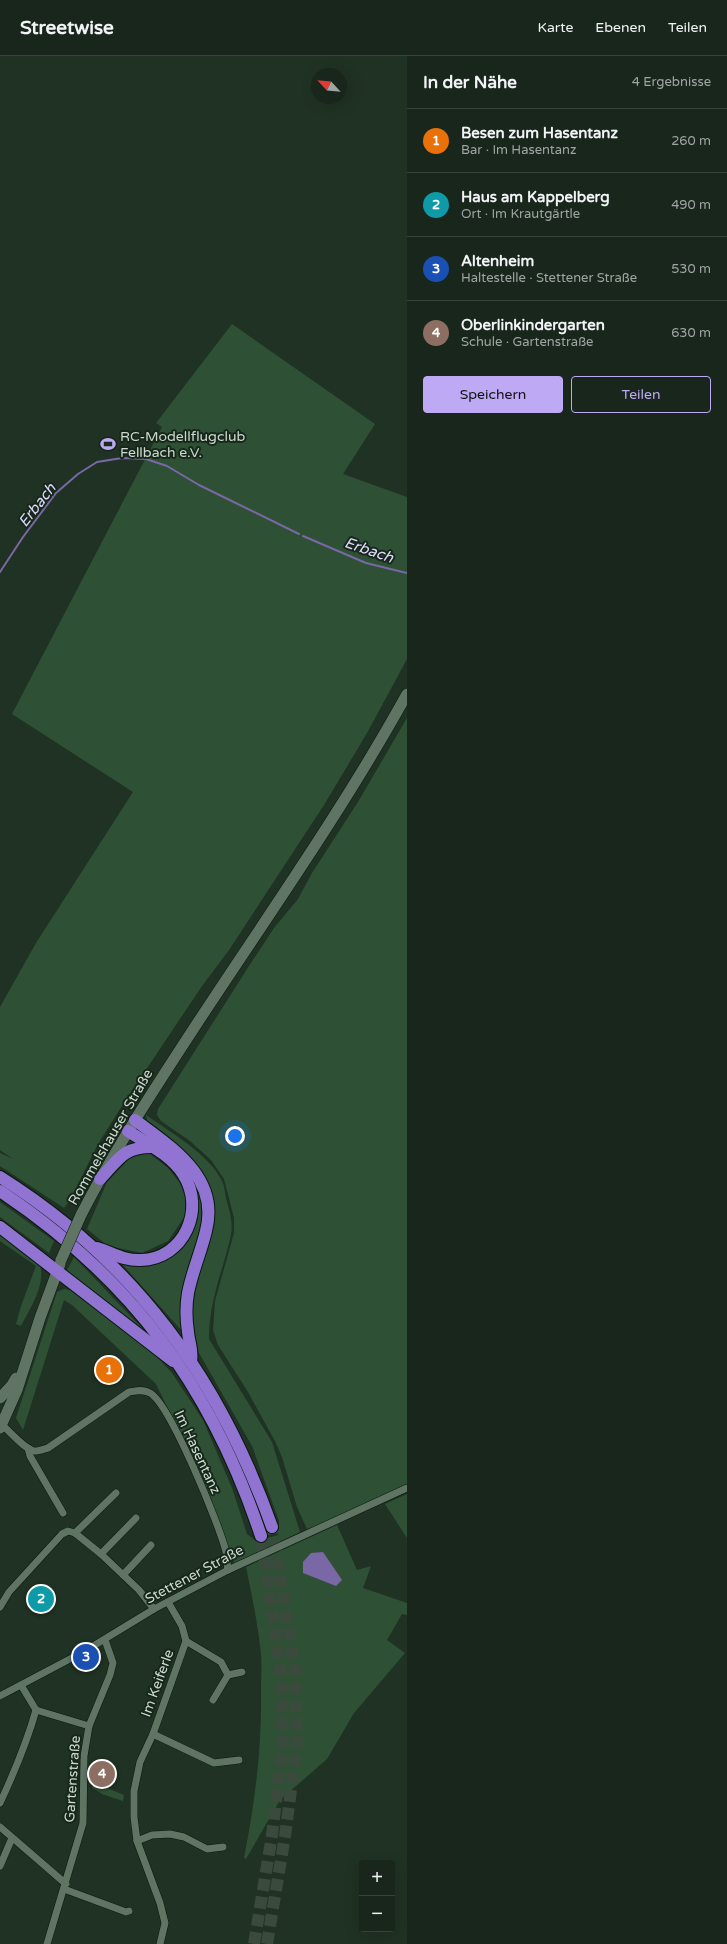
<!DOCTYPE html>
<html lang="de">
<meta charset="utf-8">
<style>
:root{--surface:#18261b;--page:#212e24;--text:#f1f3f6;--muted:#9fa5a3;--line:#36433a;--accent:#bea9f4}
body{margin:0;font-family:"Varela Round",sans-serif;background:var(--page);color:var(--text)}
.controls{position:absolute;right:12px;bottom:12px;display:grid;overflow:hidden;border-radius:4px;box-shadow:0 4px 16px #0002}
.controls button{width:36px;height:36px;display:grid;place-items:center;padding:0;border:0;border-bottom:1px solid var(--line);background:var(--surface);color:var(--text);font:20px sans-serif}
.compass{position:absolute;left:311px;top:12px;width:36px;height:36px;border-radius:50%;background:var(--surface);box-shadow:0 4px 16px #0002;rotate:296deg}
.you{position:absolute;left:235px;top:1080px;width:14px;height:14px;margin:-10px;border:3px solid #fff;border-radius:50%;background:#1a73e8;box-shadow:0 0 0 6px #1a73e833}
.badge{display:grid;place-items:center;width:26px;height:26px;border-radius:50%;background:var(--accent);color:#fff;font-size:13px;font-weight:700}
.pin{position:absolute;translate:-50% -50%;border:2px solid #fff;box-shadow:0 1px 4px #0006}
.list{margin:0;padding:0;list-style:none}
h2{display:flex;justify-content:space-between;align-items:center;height:52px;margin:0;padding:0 16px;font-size:17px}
h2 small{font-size:13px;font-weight:400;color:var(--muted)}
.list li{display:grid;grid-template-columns:26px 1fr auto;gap:12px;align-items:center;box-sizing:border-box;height:64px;padding:0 16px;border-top:1px solid var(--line)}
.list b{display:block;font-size:15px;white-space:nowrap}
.list p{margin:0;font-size:13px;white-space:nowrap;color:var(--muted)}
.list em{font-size:13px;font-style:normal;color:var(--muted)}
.actions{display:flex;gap:8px;padding:12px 16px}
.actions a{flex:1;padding:9px 0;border:1px solid var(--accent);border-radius:4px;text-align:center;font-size:14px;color:var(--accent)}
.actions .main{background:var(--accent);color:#111}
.map{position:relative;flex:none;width:407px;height:1888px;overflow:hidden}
header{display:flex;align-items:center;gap:24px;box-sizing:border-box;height:56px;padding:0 20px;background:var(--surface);border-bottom:1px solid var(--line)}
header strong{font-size:19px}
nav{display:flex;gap:22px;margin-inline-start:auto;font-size:14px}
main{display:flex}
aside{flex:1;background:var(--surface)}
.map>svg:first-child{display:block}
</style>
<header>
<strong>Streetwise</strong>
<nav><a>Karte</a><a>Ebenen</a><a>Teilen</a></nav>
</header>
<main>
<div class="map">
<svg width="407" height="1888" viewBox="0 0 407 1888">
<rect width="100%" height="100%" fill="#203224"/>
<g fill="#2e5136">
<polygon points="232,268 375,368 343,418 407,441 407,603 367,677 324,749 229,894 202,930 125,1045 98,1088 70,1144 64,1152 0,1110 0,1097 13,1103 0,1094 0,951 36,887 133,736 12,658 162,371 156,367"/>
<polygon points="407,662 407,1430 332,1465 307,1473 297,1451 282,1401 275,1385 248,1336 218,1289 213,1274 215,1245 234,1177 234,1162 224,1123 211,1104 190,1085 161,1065 157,1059 158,1053 249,910 274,872 298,843 312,817 358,746"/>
<path d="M146,1059C170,1076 209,1098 222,1125C225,1131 225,1139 227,1146C230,1156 233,1167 231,1179C223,1216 209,1242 209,1283L272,1386L300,1476L234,1507L206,1430L156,1328L72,1249L64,1244L23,1374L16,1362L57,1236L64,1233L70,1234L149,1292L172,1317L203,1364L232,1432L247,1478L256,1485L278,1479L279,1465L252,1390L199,1297L190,1261L194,1227L213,1173L211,1137L200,1112L148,1068Z"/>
<polygon points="138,1074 180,1105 201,1136 203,1167 184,1232 182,1275 121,1207 153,1208 183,1192 196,1167 195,1135"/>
<polygon points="135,1097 150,1098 168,1112 179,1126 186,1138 185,1160 168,1185 142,1197 108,1190 87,1173 107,1126"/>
<polygon points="0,1146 54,1185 49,1197 0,1161"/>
<path d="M0,1178L40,1209C46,1228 30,1253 21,1270L16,1268L21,1250L36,1210L0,1185Z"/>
<polygon points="74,1201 146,1276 66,1216"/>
<polygon points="407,1438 407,1482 385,1448"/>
<path d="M337,1469L357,1514L371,1510L363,1532L407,1547V1559L402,1558L387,1584L405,1597L354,1657L327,1703L280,1744L246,1803L244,1802C255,1746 262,1692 261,1635C261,1623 262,1610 261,1598C258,1569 252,1540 246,1511Z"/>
<polygon points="95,1727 124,1739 123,1745 102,1738 92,1732"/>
</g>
<polygon fill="#7a67a6" points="323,1496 342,1524 336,1530 303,1517 303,1506 311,1497"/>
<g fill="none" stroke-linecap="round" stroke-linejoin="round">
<g stroke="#7a67a6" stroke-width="2">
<polyline points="303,480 366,507 407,517"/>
<polyline points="0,516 23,481 56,437 78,418 97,406 122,402 146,403 167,410 199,429 299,478"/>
</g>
<g stroke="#3a4b3e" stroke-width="12" stroke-dasharray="12 6" stroke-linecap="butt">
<polyline points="254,1888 272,1779 283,1685 280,1610 261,1480"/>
<polyline points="267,1888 285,1780 297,1688 295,1611 272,1471"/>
</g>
<g stroke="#08190c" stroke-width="8">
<g id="minor">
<path d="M2,1369C10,1375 25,1394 35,1395C39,1395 44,1393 48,1392L129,1336C136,1335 143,1333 150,1337C170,1348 220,1470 226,1496C227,1502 227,1508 228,1514"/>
<polyline points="28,1392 30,1400 63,1457"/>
<polyline points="75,1477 116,1437"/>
<polyline points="101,1498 136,1462"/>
<polyline points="123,1519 151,1489"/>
<polyline points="0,1551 9,1536 62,1478 68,1475 75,1477 101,1498 139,1534 154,1553"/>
<polyline points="186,1585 221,1606 228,1619 242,1616"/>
<polyline points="0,1640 85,1595 154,1553 228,1514 407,1432"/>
<polyline points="213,1644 228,1619"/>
<polyline points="36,1654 89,1670"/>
<polyline points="153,1678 214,1707 239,1704"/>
<path d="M0,1747C14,1717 27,1686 36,1654L21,1629"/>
<polyline points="0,1771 66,1828"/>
<polyline points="137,1785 152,1779 170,1778 184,1781 207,1793 223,1791"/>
<polyline points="0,1810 12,1782"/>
<polyline points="64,1833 126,1856 129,1855"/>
<polyline points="47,1888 83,1767 84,1700 89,1670 110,1619 113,1607 105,1584"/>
<polyline points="160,1888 165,1867 160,1847 137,1785 134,1761 134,1735 140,1706 153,1678 186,1585 182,1570 168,1546"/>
</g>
</g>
<g stroke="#08190c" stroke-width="12">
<g id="secondary">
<path d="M81,1159C115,1092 157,1029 198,966C269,858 344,752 407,638"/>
<polyline points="0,1342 12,1329 16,1322"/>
<polyline points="0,1372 17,1334 40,1262 60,1208"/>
</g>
</g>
<g stroke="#08190c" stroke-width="14">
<g id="trunk">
<path d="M135,1064C172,1092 220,1121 206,1175C201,1196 192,1216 188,1237C186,1249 186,1263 188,1276C189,1287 193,1294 191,1305"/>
<path d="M0,1121C135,1206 219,1322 272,1471"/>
<path d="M100,1123C119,1103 123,1091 152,1091"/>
<path d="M0,1135C132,1223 211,1330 261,1480"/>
<polyline points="0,1171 173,1305"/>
<path d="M97,1192C113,1197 124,1205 141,1204C184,1203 206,1153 183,1118C171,1099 146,1087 128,1075"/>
</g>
</g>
<use href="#minor" stroke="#607464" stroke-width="7"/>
<use href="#secondary" stroke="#607464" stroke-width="11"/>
<use href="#trunk" stroke="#9173d2" stroke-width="12"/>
<g stroke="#08190c" stroke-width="12" stroke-linecap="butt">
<polyline id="secondary-bridge" points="61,1204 81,1159"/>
</g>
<use href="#secondary-bridge" stroke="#607464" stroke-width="11"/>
</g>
<defs>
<g id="stadium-bare" transform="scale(1.2)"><path d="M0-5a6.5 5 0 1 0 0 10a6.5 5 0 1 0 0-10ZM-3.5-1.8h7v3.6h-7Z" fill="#bea9f4" stroke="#16281a" stroke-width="2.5" paint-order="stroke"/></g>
</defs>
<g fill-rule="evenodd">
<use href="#stadium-bare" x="108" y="388"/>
</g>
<g text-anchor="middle" stroke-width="4" stroke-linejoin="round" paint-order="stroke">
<g font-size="14" fill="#cdd8cf" stroke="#16281a" text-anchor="start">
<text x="120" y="385">RC-Modellflugclub<tspan x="120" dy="16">Fellbach e.V.</tspan></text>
</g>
<g font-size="14" fill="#cdd8cf" stroke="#16281a">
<text transform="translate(110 1081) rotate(-60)" y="5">Rommelshauser Straße</text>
<text transform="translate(198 1396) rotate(65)" y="5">Im Hasentanz</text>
<text transform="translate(194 1518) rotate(-28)" y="5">Stettener Straße</text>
<text transform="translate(157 1627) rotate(-70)" y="5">Im Keiferle</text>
<text transform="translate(72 1723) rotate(-86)" y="5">Gartenstraße</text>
</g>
<g font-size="15" font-style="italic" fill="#e1d8fd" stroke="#16281a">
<text transform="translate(37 449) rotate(-52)" y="5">Erbach</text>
<text transform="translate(369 494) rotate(19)" y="5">Erbach</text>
</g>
</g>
</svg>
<div class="controls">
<button>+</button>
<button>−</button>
</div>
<svg class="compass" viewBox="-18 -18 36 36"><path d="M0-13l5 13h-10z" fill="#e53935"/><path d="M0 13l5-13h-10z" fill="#9fa5a3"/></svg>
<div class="you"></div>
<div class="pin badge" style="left:109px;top:1314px;background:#e8710a">1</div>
<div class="pin badge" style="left:41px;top:1543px;background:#0f9aa8">2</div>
<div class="pin badge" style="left:86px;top:1601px;background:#1a4fb4">3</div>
<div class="pin badge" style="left:102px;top:1718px;background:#8d6e63">4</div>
</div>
<aside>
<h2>In der Nähe<small>4 Ergebnisse</small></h2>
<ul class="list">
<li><span class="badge" style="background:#e8710a">1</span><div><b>Besen zum Hasentanz</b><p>Bar · Im Hasentanz</p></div><em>260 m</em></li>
<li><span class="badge" style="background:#0f9aa8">2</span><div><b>Haus am Kappelberg</b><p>Ort · Im Krautgärtle</p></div><em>490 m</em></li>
<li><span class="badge" style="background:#1a4fb4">3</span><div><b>Altenheim</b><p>Haltestelle · Stettener Straße</p></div><em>530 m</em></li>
<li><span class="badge" style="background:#8d6e63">4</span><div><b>Oberlinkindergarten</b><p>Schule · Gartenstraße</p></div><em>630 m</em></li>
</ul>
<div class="actions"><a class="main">Speichern</a><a>Teilen</a></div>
</aside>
</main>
